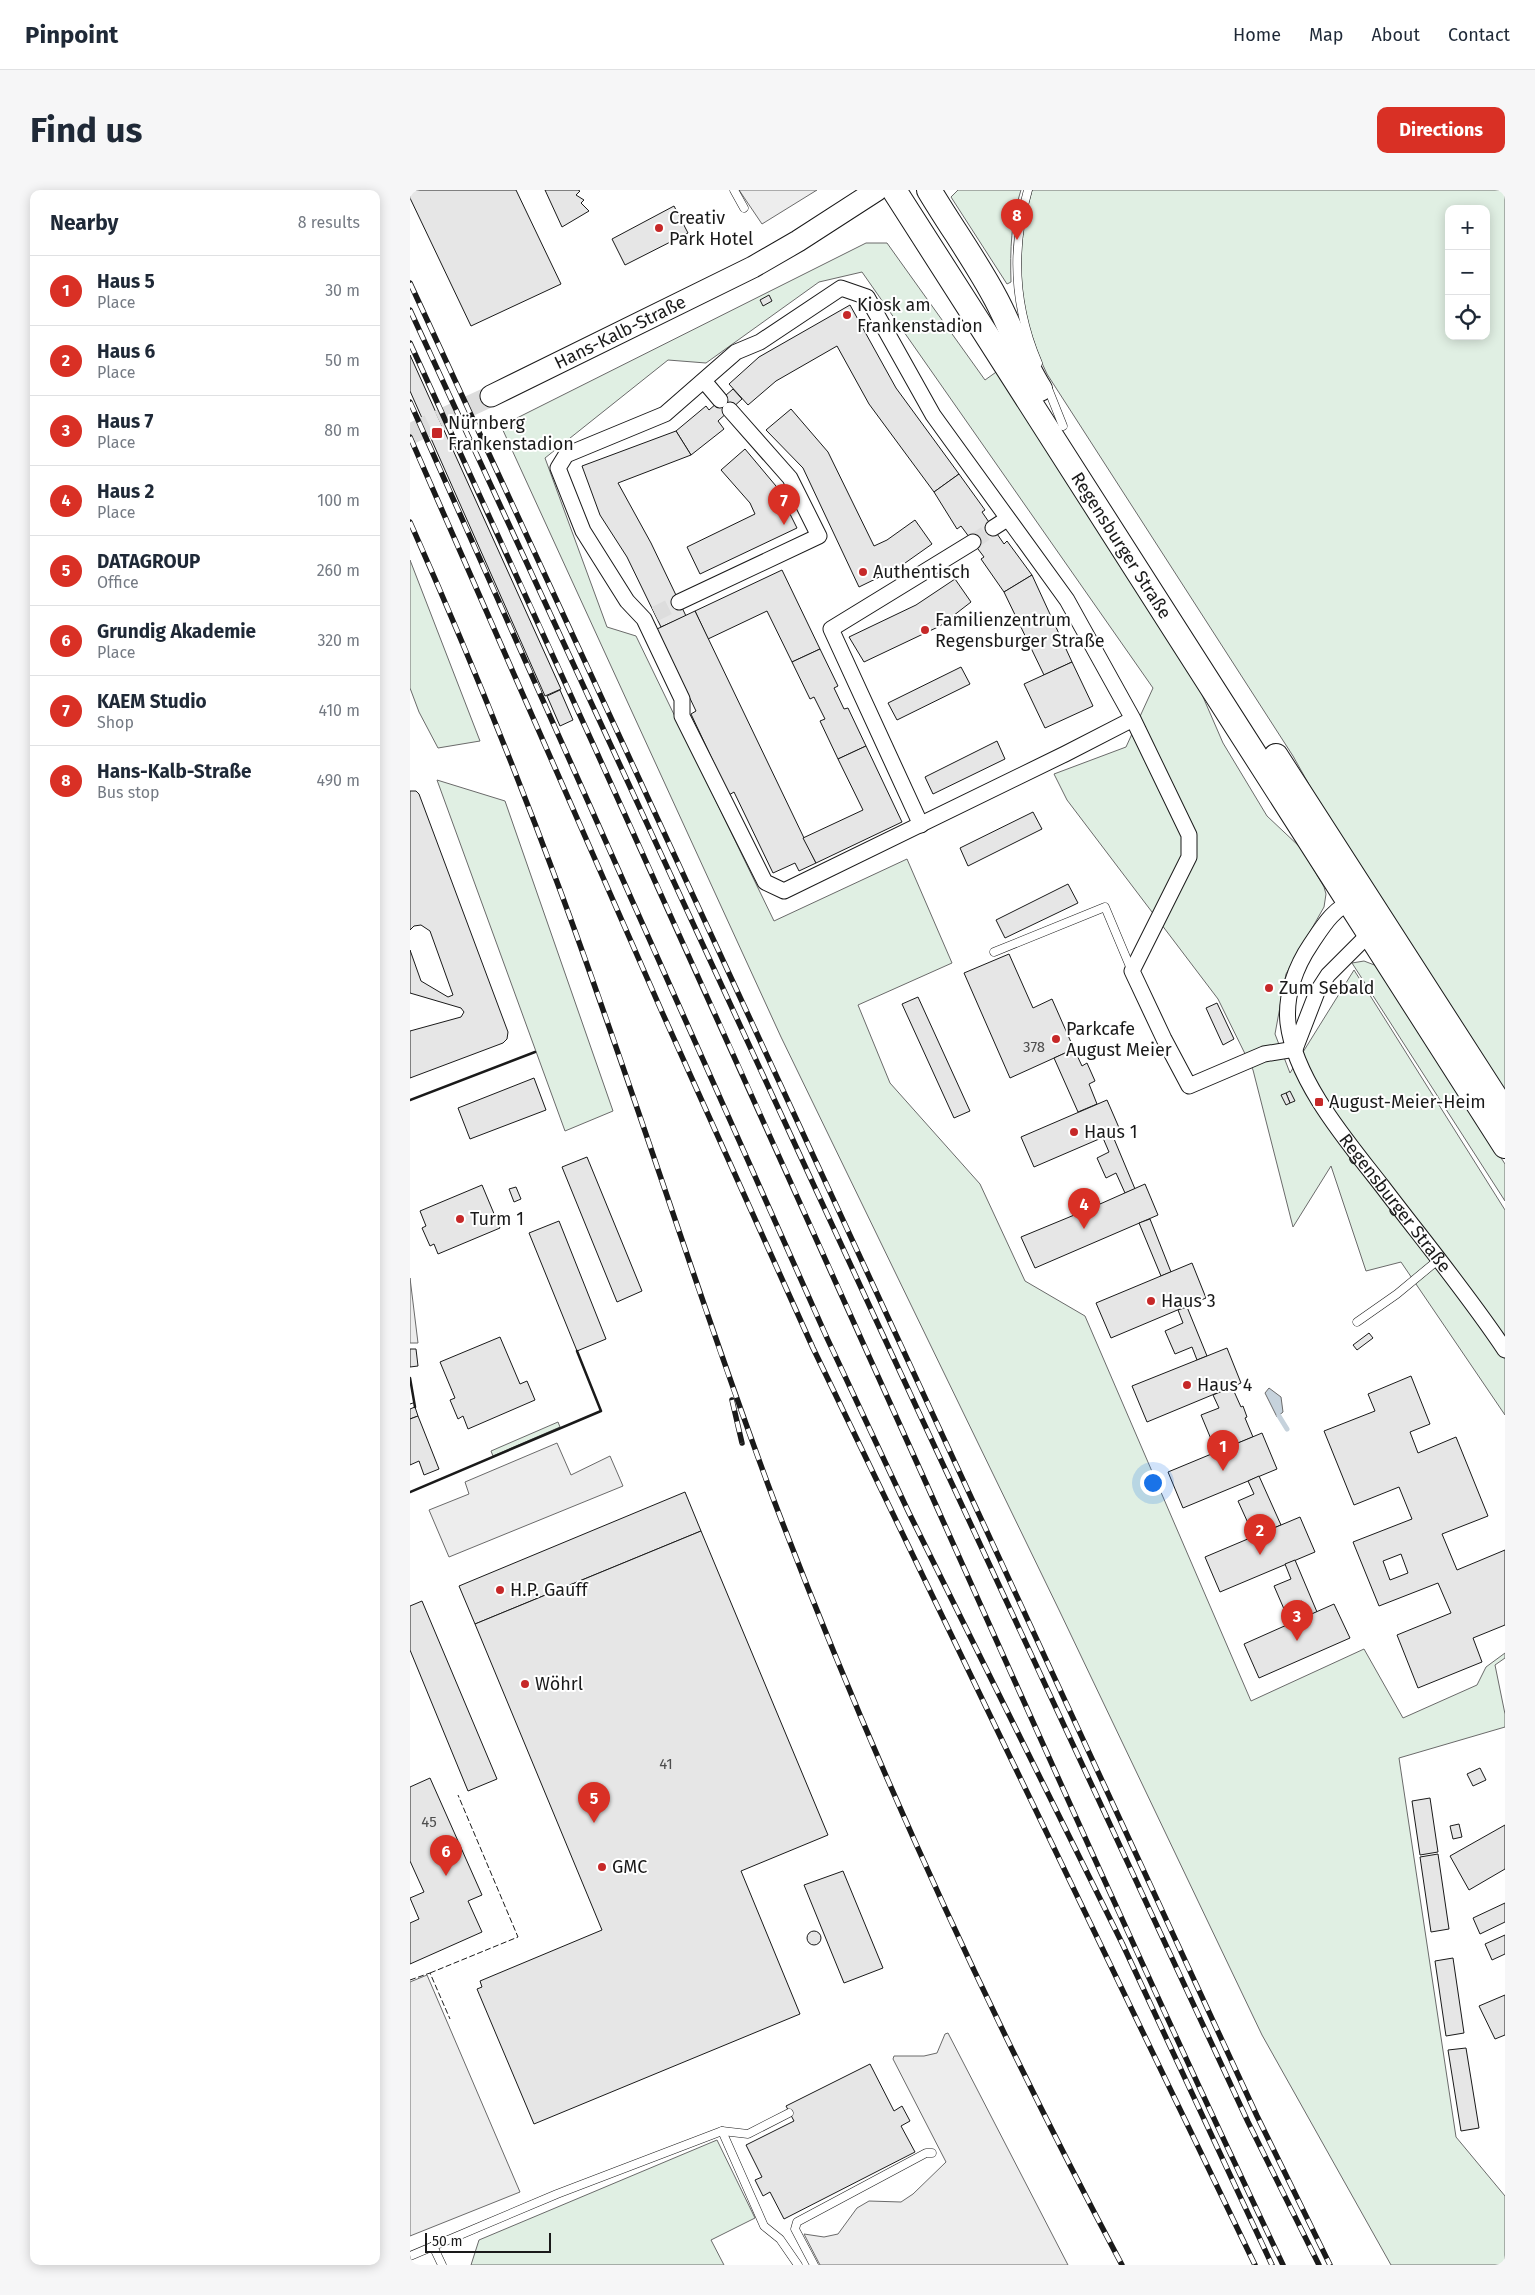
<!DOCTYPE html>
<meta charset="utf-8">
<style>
:root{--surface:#fff;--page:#f6f6f7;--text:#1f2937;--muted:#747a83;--line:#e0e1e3;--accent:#d93025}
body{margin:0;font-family:"Fira Sans",sans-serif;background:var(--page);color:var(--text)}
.controls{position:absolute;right:15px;top:15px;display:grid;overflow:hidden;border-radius:10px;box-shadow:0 2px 12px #0003}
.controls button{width:45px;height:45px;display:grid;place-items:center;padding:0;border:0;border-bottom:1px solid var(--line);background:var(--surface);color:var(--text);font:25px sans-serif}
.scale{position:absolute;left:15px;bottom:12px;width:126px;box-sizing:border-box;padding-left:5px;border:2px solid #1a1a1a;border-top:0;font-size:14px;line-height:18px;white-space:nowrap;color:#1a1a1a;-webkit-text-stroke:4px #fff;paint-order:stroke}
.you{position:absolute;left:742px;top:1292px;width:18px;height:18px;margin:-12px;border:4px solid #fff;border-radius:50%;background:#1a73e8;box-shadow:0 0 0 8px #1a73e833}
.badge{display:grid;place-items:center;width:32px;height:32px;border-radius:50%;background:var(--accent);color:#fff;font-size:16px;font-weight:700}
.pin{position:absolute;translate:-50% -41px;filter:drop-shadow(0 1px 2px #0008)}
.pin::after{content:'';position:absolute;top:26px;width:18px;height:15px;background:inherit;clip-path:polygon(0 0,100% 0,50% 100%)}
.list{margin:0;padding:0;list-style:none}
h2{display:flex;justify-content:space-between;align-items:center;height:65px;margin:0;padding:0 20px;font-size:21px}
h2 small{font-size:16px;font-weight:400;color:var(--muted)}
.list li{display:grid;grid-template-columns:32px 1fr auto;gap:15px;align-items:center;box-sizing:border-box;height:70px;padding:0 20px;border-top:1px solid var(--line)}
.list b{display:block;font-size:19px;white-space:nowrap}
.list p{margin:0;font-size:16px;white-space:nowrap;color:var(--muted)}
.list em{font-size:16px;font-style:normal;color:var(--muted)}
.icon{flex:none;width:28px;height:28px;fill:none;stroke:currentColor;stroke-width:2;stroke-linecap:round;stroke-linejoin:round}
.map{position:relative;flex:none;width:1095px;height:2075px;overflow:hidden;border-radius:10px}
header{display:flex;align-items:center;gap:30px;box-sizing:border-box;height:70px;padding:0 25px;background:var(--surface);border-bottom:1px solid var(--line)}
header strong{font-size:24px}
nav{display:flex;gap:28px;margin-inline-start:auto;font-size:18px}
.intro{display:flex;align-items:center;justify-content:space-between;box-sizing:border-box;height:120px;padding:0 30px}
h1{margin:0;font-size:35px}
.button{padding:12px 22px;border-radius:10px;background:var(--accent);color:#fff;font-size:18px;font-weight:700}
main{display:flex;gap:30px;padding:0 30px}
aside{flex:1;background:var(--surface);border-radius:10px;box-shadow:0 2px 12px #0003}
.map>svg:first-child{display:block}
</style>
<header>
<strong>Pinpoint</strong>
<nav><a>Home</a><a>Map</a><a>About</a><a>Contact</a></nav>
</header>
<div class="intro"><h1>Find us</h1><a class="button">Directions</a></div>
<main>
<aside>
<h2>Nearby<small>8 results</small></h2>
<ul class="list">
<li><span class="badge">1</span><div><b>Haus 5</b><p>Place</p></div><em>30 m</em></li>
<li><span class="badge">2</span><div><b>Haus 6</b><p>Place</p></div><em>50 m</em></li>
<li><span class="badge">3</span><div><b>Haus 7</b><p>Place</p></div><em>80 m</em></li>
<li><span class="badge">4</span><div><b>Haus 2</b><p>Place</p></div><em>100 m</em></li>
<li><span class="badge">5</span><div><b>DATAGROUP</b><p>Office</p></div><em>260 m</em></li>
<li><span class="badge">6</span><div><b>Grundig Akademie</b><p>Place</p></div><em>320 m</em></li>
<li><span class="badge">7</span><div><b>KAEM Studio</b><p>Shop</p></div><em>410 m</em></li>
<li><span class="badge">8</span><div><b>Hans-Kalb-Straße</b><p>Bus stop</p></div><em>490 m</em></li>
</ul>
</aside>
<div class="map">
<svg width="1095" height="2075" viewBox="0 0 1095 2075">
<rect width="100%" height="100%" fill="#fff"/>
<g fill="#e0efe3" stroke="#6a6a6a" fill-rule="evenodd">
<path d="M548,0H611C601,30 600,60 601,92L597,94L541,7Z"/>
<path d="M622,0H1095V907L901,598L883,566L637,184C608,124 603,64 622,0ZM1039,19H1076V146H1039Z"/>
<polygon points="456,53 477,53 575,190 589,180 790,500 813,553 857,626 891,658 914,697 916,704 914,717 876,784 865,844 880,883 944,780 1095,1020 1095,1225 991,1072 956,1081 921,976 883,1037 843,880 808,809 657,610 644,584 716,557 743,498 452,82 409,92 296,173 258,170 135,268 197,437 226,446 364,731 497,669 542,773 448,815 480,893 570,994 615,1091 675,1126 841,1511 954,1459 993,1528 1067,1495 1076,1477 1095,1463 1095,1468 1085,1475 1095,1524 1095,1537 989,1568 1046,1947 1095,2006 1095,2075 981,2075 852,1845 650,1422 371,847 91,236"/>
<polygon points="0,370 70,551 28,558 9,522 0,498"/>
<polygon points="27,590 95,611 203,921 155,941"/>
<polygon points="954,771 967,776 1095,974 1095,1011 942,773"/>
<polygon points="148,1232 150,1237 83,1266 81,1261"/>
<polygon points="307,1950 345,2028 301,2050 314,2075 61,2075 69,2050"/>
</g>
<g fill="#ededed" stroke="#6a6a6a">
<polygon points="329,0 407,0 352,34"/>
<polygon points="0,1088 8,1153 0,1153"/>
<polygon points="147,1253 161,1285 200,1266 213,1296 39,1367 19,1320 59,1304 55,1292"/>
<polygon points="17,1785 110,2002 0,2046 0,1792"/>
<polygon points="538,1843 658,2075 410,2075 394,2044 414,2047 428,2044 447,2018 459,2011 491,2012 503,2004 536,1972 483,1869 484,1866 514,1866 527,1863 535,1844"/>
</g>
<polygon fill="#c6d2dc" stroke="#6a6a6a" points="859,1198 871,1207 873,1222 867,1227 855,1203"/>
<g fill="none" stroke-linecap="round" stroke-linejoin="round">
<polyline stroke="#c6d2dc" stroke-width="5" points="869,1226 877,1239"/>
</g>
<g fill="#e6e6e6" stroke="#1a1a1a" fill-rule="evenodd">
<polygon points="0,0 106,0 151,94 61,136 0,8"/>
<polygon points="135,0 168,0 170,1 166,5 174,10 171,13 179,21 152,37"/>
<polygon points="264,16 278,43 215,75 202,49"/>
<polygon points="359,105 362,111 353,116 350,110"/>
<polygon points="440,115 486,198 549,284 524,302 459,214 427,156 366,191 338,215 319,194 349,167"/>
<polygon points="0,165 151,499 135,506 0,201"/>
<polygon points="323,199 332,209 308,231 314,239 281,265 266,241 296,216 299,220"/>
<polygon points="381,219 418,262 464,356 477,350 505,330 522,354 488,378 449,397 393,278 356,240"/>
<polygon points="266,241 281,265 208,293 241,353 276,426 251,437 217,367 190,325 172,276"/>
<polygon points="335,259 366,296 387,338 290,384 277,357 345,324 340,313 311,280"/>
<polygon points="549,284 575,320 572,322 594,354 597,351 622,385 594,402 571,369 574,367 568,359 551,336 547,339 524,302"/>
<polygon points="372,380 410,459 382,472 357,421 298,449 285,421"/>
<polygon points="622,385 662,472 634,485 594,402"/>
<polygon points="545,389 561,412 530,436 454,472 439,447 506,415"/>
<polygon points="285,421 406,673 389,681 385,673 363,683 324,602 319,605 281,524 286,521 247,439"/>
<polygon points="410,459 428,496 424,498 434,519 438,518 456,556 428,569 410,531 415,529 404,507 400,509 382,472"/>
<polygon points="662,472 683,516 635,538 614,494"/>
<polygon points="551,477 560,494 487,530 478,513"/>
<polygon points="150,500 163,530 150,536 137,506"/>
<polygon points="587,551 595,569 523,604 515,587"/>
<polygon points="456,556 492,632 406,673 393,648 453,620 428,569"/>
<polygon points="0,601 6,601 9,604 98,842 97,849 93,853 0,888 0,841 51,827 54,822 51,818 0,803 0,760 11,791 38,807 43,805 20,741 11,735 4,736 0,740"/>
<polygon points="623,622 632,639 558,676 550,658"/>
<polygon points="658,694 668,713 595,748 586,730"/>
<polygon points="599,764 623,818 642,809 664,859 600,888 554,783"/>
<polygon points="508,807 560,921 544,928 492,814"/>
<polygon points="807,813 824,849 813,855 796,818"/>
<polygon points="664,859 672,876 677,873 685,891 679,894 687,914 668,922 644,868"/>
<polygon points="124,888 136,920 60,949 48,918"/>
<polygon points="880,901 885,911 880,913 876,903"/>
<polygon points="876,903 880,913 876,915 871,905"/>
<polygon points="697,910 710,940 624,977 611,947"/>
<polygon points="702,944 725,999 715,1003 706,983 696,988 687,968 699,962 693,948"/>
<polygon points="177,967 232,1101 207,1112 152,977"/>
<polygon points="735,994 748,1025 625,1078 611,1047 674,1021 673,1019 689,1011 690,1014"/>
<polygon points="72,995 90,1038 28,1064 24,1054 20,1056 12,1038 16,1036 10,1021"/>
<polygon points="106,997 111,1009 104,1012 99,999"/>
<polygon points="740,1029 761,1082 751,1086 729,1033"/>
<polygon points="149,1031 196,1149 167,1161 119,1043"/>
<polygon points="782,1073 796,1108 701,1148 686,1113"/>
<polygon points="777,1117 797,1166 787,1170 782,1157 765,1164 755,1141 773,1133 768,1120"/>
<polygon points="959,1143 963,1148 947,1160 943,1155"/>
<polygon points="90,1147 110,1194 117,1191 125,1210 58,1239 53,1226 48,1229 40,1210 45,1208 30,1172"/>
<polygon points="817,1158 831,1193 737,1232 722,1196"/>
<polygon points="0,1159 6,1159 8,1176 0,1177"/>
<path d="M1001,1186L1020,1234L1000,1242L1008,1263L1046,1247L1078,1326L1032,1344L1047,1380L1095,1360V1435L1063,1448L1072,1472L1008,1498L987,1445L1041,1423L1028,1393L969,1416L943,1352L1002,1329L989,1297L944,1315L914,1241L965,1221L958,1204ZM991,1364L998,1383L980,1390L973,1371Z"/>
<polygon points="822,1197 831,1217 833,1216 837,1227 835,1228 843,1247 823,1255 817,1242 801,1249 791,1225 809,1218 803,1205"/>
<polygon points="5,1217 8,1226 0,1229 0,1219"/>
<polygon points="8,1226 29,1279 14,1285 9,1271 0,1275 0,1229"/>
<polygon points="852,1243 867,1279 773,1318 758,1282"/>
<polygon points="849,1286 871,1335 859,1340 854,1326 838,1333 828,1311 844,1304 838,1291"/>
<polygon points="275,1302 291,1341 65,1434 49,1396"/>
<polygon points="890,1327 905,1362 810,1402 795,1367"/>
<polygon points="291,1341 418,1645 331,1681 390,1824 124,1934 67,1799 72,1797 70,1791 192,1740 65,1434"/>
<polygon points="885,1370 907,1422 898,1426 892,1411 874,1419 864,1396 881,1389 875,1374"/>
<polygon points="12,1411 87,1589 58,1601 0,1460 0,1416"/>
<polygon points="924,1414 940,1448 849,1488 834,1454"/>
<polygon points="1070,1578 1076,1590 1063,1596 1057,1584"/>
<polygon points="20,1588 72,1705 58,1711 72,1742 0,1774 0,1733 9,1729 0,1708 14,1702 0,1671 0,1597"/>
<polygon points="1020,1608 1028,1662 1010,1665 1002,1611"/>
<polygon points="1049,1634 1052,1647 1043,1649 1040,1636"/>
<polygon points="1095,1635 1095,1679 1059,1700 1040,1666"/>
<polygon points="1028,1664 1039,1739 1021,1742 1010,1667"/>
<polygon points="433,1681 473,1778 434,1793 394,1695"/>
<polygon points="1095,1713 1095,1732 1070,1744 1063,1728"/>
<circle cx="404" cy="1748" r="7"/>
<polygon points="1095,1745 1095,1764 1082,1770 1075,1754"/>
<polygon points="1043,1768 1054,1843 1036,1846 1025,1771"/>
<polygon points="1095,1805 1095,1845 1085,1849 1069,1816"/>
<polygon points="1056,1858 1069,1938 1051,1941 1038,1860"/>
<polygon points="460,1874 484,1921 492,1916 500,1931 491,1936 505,1962 374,2029 360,2002 353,2006 345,1990 352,1987 336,1955 384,1931 376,1916"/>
</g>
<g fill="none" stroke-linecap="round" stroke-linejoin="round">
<g stroke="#ddd" stroke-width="15" stroke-dasharray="15 8" stroke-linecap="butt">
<polyline points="563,352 583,338"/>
<polyline points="245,424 269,412"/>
</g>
<polyline stroke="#ddd" stroke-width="21" stroke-dasharray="21 11" stroke-linecap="butt" points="0,244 81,206"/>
<g stroke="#1a1a1a" stroke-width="9">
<g id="lane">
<polyline points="324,0 334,18"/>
<path d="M618,0C601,59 604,117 628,173"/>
<polyline points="637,196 653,236"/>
<polyline points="584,762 695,717 721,779"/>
<polyline points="947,1132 987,1104 1028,1070"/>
<polyline points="312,1941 354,2036 370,2049 388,2075"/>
<polyline points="23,2056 32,2075"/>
<polyline points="0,2066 147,2004 312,1941 338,1944 379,1923"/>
<polyline points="404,2075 385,2039 387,2032 516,1963 522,1963"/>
</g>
</g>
<g stroke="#1a1a1a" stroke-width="17">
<g id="street">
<polyline points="294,191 310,210"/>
<polyline points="583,338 597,329"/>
<polyline points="269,412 409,346 380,288 320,220"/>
<polyline points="723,529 657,410 523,225 457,107 431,98 350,152 326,162 255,224 156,265 148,278 173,341 217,411 234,429 272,509 272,526 355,692 374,701 655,564 723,529 779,645 779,667 722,781 754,849 779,896 854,864 885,859"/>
<polyline points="511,635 421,439 563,352"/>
<path id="s1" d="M946,710C924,717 913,736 901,754C886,776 875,805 878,833C885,891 937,951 972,996C1013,1050 1057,1103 1095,1160"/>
<polyline points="885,859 907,802 918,785 965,738"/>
</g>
</g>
<g stroke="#1a1a1a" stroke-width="23">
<g id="secondary">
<path id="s2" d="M81,206L343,77L388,51L467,0"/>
</g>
</g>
<g stroke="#1a1a1a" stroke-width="26">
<g id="primary">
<path id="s3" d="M484,0L1095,956"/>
<path d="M519,0C541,37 566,71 586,109C602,139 612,171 630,199"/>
<polyline points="866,566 1095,922"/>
</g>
</g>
<use href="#lane" stroke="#fff" stroke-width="8"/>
<use href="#street" stroke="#fff" stroke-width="15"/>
<use href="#secondary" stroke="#fff" stroke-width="21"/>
<use href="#primary" stroke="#fff" stroke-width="24"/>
<g stroke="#1a1a1a" stroke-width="5.5">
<g id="rail">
<polyline points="0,93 847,1926 920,2075"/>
<polyline points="0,120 466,1130 838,1932 909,2075"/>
<path d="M0,153C173,529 342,906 512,1284C630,1548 748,1813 873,2075"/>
<polyline points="0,212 417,1148 499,1323 712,1753 862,2075"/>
<polyline points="0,247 252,822 403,1158 845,2075"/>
<path d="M0,332C54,453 104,576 150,700C225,902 288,1107 363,1308C463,1571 580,1827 712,2075"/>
<polyline points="322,1210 332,1253"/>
</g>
</g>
<use href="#rail" stroke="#fff" stroke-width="4" stroke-dasharray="11" stroke-linecap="butt"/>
<g stroke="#1a1a1a" stroke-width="1" stroke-dasharray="6 2.5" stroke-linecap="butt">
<polyline points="0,1214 3,1213"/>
<polyline points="20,1783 108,1747 48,1605"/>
<polyline points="0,1790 20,1783 40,1829"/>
</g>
<g stroke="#1a1a1a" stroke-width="2.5">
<polyline points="0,910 125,862"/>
<polyline points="0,1188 5,1217"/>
<polyline points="0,1302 191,1221 167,1161"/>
</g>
</g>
<g fill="#c62828" stroke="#fff" stroke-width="2">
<circle cx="249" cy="38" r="5"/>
<circle cx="437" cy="125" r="5"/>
<rect x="21" y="237" width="12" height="12" rx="2.5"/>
<circle cx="453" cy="382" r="5"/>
<circle cx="515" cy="440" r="5"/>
<circle cx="859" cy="798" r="5"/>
<circle cx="646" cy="849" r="5"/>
<rect x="904" y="907" width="10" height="10" rx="2.5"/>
<circle cx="664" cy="942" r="5"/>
<circle cx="50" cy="1029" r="5"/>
<circle cx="741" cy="1111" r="5"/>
<circle cx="777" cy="1195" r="5"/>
<circle cx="90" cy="1400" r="5"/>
<circle cx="115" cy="1494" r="5"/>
<circle cx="192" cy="1677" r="5"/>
</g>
<g text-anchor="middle" stroke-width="4" stroke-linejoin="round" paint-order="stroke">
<g font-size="15" fill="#4d4d4d">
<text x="624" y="862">378</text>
<text x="256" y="1579">41</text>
<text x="19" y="1637">45</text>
</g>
<g font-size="18" fill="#1a1a1a" stroke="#fff" text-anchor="start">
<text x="259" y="34">Creativ<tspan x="259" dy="21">Park Hotel</tspan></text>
<text x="447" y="121">Kiosk am<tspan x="447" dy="21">Frankenstadion</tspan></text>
<text x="38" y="239">Nürnberg<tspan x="38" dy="21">Frankenstadion</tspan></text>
<text x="463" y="388">Authentisch</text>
<text x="525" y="436">Familienzentrum<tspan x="525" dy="21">Regensburger Straße</tspan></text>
<text x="869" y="804">Zum Sebald</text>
<text x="656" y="845">Parkcafe<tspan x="656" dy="21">August Meier</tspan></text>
<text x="919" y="918">August-Meier-Heim</text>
<text x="674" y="948">Haus 1</text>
<text x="60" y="1035">Turm 1</text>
<text x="751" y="1117">Haus 3</text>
<text x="787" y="1201">Haus 4</text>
<text x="100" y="1406">H.P. Gauff</text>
<text x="125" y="1500">Wöhrl</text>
<text x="202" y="1683">GMC</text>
</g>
<g font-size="18" fill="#1a1a1a" stroke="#fff">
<text dy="6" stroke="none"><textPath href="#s2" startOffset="144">Hans-Kalb-Straße</textPath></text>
<text dy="6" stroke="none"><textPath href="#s3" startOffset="422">Regensburger Straße</textPath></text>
<text dy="6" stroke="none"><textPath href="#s1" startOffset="360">Regensburger Straße</textPath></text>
</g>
</g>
</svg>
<div class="controls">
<button>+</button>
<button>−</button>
<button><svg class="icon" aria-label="locate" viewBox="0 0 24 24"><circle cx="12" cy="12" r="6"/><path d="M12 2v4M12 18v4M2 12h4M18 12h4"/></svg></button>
</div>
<div class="scale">50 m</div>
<div class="you"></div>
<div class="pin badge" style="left:813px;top:1281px">1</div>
<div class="pin badge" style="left:850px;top:1365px">2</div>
<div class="pin badge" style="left:887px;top:1451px">3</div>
<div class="pin badge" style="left:674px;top:1039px">4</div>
<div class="pin badge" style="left:184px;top:1633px">5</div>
<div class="pin badge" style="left:36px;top:1686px">6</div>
<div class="pin badge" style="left:374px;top:335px">7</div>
<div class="pin badge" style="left:607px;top:50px">8</div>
</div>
</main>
